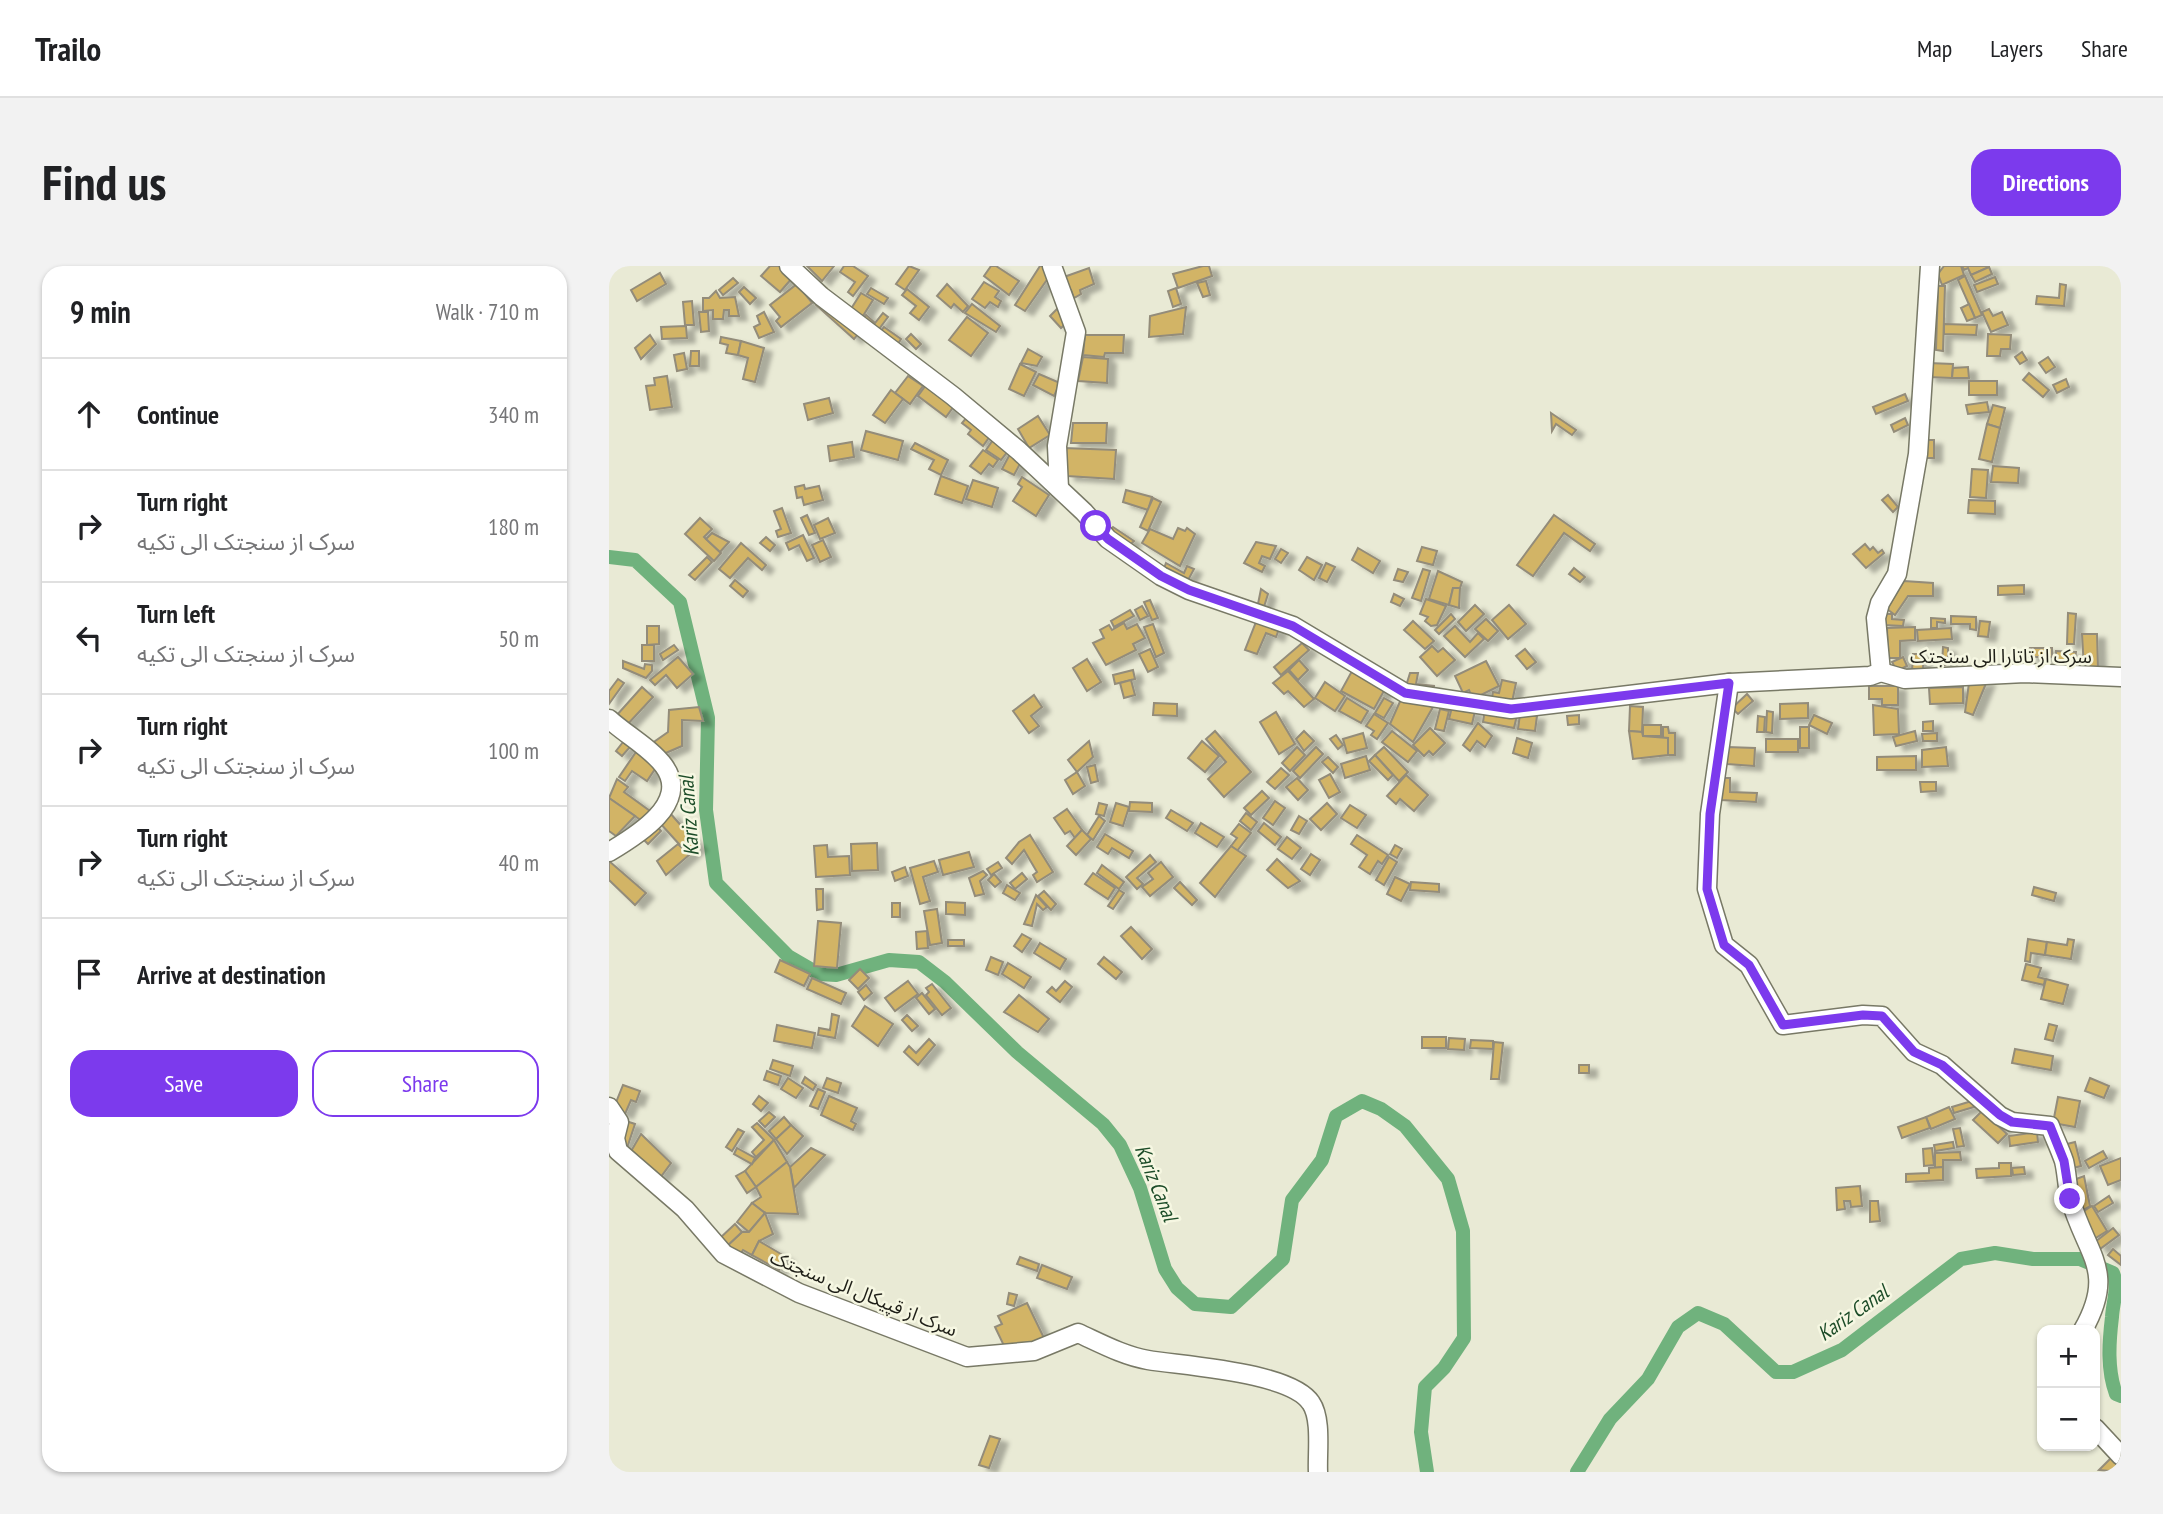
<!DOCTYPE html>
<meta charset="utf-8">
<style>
:root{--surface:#fff;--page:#f2f2f2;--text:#202124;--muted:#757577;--line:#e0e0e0;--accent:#7c3aed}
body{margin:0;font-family:"PT Sans Narrow","Noto Sans Arabic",sans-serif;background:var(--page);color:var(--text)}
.controls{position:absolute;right:21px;bottom:21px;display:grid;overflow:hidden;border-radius:14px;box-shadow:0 2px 5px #0004}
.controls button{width:63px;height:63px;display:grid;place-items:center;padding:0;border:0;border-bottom:2px solid var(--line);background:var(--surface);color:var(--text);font:35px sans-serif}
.stop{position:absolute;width:21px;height:21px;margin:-16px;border:5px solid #7c3aed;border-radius:50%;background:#fff}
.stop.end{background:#7c3aed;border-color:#fff;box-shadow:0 2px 7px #0008}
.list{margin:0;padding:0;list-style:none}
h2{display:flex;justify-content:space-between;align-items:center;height:91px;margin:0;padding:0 28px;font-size:30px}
h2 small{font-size:23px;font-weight:400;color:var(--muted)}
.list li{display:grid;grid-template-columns:46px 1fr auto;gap:21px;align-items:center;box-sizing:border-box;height:112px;padding:0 28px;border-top:2px solid var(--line)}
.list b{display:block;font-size:26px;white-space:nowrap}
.list p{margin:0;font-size:23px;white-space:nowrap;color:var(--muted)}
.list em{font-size:23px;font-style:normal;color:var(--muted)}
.actions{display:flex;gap:14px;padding:21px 28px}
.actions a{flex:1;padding:16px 0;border:2px solid var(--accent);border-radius:21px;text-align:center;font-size:24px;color:var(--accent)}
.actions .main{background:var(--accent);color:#fff}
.icon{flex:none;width:38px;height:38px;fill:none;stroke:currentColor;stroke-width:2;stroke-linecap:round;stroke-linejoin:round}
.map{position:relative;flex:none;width:1512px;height:1206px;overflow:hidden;border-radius:21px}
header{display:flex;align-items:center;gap:42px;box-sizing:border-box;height:98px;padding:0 35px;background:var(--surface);border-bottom:2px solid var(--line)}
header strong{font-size:33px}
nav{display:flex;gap:38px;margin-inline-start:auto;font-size:24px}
.intro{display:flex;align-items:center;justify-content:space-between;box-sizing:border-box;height:168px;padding:0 42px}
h1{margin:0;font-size:49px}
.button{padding:18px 32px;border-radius:21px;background:var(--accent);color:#fff;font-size:24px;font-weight:700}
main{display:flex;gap:42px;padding:0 42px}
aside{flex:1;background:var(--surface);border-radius:21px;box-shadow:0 2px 5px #0004}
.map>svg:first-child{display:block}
</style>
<header>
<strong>Trailo</strong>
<nav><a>Map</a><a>Layers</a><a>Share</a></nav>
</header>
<div class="intro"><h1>Find us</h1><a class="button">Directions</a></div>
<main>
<aside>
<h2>9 min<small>Walk · 710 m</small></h2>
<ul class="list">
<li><svg class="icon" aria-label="ahead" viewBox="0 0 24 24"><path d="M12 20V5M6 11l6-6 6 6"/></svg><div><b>Continue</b></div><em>340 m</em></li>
<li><svg class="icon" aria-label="right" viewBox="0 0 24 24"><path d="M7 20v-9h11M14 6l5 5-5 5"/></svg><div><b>Turn right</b><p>سرک از سنجتک الی تکیه</p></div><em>180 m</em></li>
<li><svg class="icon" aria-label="left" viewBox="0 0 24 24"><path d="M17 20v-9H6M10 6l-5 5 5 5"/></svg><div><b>Turn left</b><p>سرک از سنجتک الی تکیه</p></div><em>50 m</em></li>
<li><svg class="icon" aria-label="right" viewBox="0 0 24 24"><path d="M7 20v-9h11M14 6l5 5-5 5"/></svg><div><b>Turn right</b><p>سرک از سنجتک الی تکیه</p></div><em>100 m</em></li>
<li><svg class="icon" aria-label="right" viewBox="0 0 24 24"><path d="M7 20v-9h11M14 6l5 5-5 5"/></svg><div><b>Turn right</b><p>سرک از سنجتک الی تکیه</p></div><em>40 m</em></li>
<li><svg class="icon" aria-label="arrive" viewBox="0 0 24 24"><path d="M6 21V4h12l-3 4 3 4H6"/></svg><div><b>Arrive at destination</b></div></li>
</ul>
<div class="actions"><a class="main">Save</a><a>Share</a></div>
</aside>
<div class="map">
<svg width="1512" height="1206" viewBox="0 0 1512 1206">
<defs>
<filter id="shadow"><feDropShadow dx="8" dy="4.5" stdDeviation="2" flood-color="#0004"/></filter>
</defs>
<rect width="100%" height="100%" fill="#e9ead5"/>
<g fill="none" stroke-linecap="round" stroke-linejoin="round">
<g stroke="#70b27d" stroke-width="14">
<polyline points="0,291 26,294 71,336 99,452 97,544 107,617 179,690 210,708 227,709 280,694 310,696 336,716 408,786 494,858 511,879 531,922 556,1003 568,1022 586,1038 622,1041 674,993 683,934 713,894 727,850 753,835 772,843 796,860 839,913 854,965 855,1072 835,1102 816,1121 812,1166 818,1206"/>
<path d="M968,1206L1001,1153L1039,1113L1069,1061L1089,1047L1115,1058L1167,1106H1184L1233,1084L1352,993L1386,987L1424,993H1471L1504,1007C1510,1022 1504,1035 1503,1051C1500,1076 1498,1104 1507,1128L1512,1130"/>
</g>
</g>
<g fill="#d2b466" stroke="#938c7a" stroke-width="2" filter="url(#shadow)">
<polygon points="161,0 171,0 184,11 171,26 152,10"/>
<polygon points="198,0 225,0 213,15"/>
<polygon points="235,0 244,0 259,10 244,30 239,26 246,16 231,6"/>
<polygon points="300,0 310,4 296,24 287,18"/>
<polygon points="382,0 387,0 410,15 400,29 375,10"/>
<polygon points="431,0 437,0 442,8 416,45 406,39"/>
<polygon points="594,0 600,0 603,10 569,22 564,8"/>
<polygon points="1335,0 1352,0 1355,9 1333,19 1329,8"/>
<polygon points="1353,0 1380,0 1380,1 1362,9 1359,2 1355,4"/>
<polygon points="1380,1 1383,8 1366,16 1362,9"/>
<polygon points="480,2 485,18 471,24 472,28 465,32 462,24 458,24 455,11"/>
<polygon points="51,7 57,18 28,35 22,24"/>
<polygon points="1356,10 1373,49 1366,52 1349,14"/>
<polygon points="1386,11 1389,18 1368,26 1365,19"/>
<polygon points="124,12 129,17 114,29 110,24"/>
<polygon points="597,15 601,29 594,31 588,17"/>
<polygon points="375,16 390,25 386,31 392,35 389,41 381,36 376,42 363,33"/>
<polygon points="188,18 203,37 172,61 167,55 171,51 161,39"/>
<polygon points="338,18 359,40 354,46 345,38 342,42 328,30"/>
<polygon points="1451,18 1457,19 1455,40 1427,38 1428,30 1450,32"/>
<polygon points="1329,20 1336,20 1334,85 1327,84"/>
<polygon points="135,21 147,32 141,38 130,26"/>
<polygon points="262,22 279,32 275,38 258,28"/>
<polygon points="567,22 572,38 564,41 559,25"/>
<polygon points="298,23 320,41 310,54 301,47 307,40 293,29"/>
<polygon points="107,25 111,32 126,31 130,50 120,50 120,44 115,44 114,53 104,53 104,44 94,45 94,32 100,32"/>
<polygon points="252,27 264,34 252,53 240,46"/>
<polygon points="211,34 249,68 245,73 207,39"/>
<polygon points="83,35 85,59 76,59 74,36"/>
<polygon points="363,38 391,60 387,66 356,47"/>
<polygon points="1360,38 1366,52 1358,55 1352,42"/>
<polygon points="577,41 574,68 540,71 541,50"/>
<polygon points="448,43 460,55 452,62 441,50"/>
<polygon points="1380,43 1384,50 1393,46 1399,59 1382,66 1373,46"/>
<polygon points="90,46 99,46 100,65 92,66"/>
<polygon points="155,46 165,66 150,72 145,61 151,58 148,50"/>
<polygon points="274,47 279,51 267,67 252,55 257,49 266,57"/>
<polygon points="358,51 379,67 362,90 340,74"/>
<polygon points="1335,58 1368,59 1367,69 1335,68"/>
<polygon points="77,60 78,72 53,73 52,61"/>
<polygon points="275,61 292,73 287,81 269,69"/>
<polygon points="302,68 312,78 307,83 297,73"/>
<polygon points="1379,68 1402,69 1401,83 1392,83 1391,90 1378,90"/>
<polygon points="41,69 47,78 32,93 26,82"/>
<polygon points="476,69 515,69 514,87 496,87 495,91 474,89"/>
<polygon points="112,71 132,75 129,89 117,87 119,79 111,77"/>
<polygon points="132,75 155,82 146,116 134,113 139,92 129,89"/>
<polygon points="419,83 433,91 428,100 412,97"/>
<polygon points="82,85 90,85 90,100 81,100"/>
<polygon points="1413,86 1418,94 1411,98 1406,91"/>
<polygon points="75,87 78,103 68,105 65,89"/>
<polygon points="474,91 499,93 498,117 469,115"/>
<polygon points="1439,91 1446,101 1437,107 1430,97"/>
<polygon points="1319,97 1344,98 1343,112 1319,111"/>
<polygon points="411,98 427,106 415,130 400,123"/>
<polygon points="1359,101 1360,112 1343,112 1344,102"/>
<polygon points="1420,107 1440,124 1434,131 1414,114"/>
<polygon points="430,108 451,117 445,130 424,119"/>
<polygon points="58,110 63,141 41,144 37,120 46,119 45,112"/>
<polygon points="299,110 314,120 301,138 286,127"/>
<polygon points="1457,113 1460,121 1448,127 1444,119"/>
<rect x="1360" y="115" width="28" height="14"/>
<polygon points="317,119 345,140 337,151 309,130"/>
<polygon points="282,124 294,133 276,157 264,149"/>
<polygon points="1296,128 1299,135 1267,148 1264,141"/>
<polygon points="220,132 224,147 199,154 195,138"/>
<polygon points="1378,136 1380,146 1359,148 1357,139"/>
<polygon points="1384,139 1396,142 1391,162 1378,158"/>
<polygon points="942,147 967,164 963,169 947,158 943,165"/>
<polygon points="429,150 441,169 420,182 409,163"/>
<polygon points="358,151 381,170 374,180 359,168 362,164 353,157"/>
<polygon points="1296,152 1299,159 1285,166 1282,159"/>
<polygon points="464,157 498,157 497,177 462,177"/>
<polygon points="1378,158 1391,162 1383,196 1370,193"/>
<polygon points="257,165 294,175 289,194 252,184"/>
<polygon points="384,174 399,185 392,194 377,184"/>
<rect x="1315" y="174" width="10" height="18"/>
<polygon points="243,176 245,191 221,195 219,180"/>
<polygon points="306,177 339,194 332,209 320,203 325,194 302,183"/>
<polygon points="455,182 507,184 505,213 458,210"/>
<polygon points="374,184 389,194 384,201 380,198 372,208 361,200"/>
<polygon points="401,188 413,194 405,209 393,203"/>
<polygon points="1384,200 1410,202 1409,217 1382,216"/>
<polygon points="1363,203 1379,204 1377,232 1361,231"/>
<polygon points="332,210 359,220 353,237 326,228"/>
<polygon points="413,211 440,229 427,250 404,235 413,221 409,218"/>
<polygon points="364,214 389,222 383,241 357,233"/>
<polygon points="195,219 196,223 210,220 214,234 195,239 193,231 188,232 186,221"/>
<polygon points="517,224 543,231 539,244 514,236"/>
<polygon points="1279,229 1289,241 1284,246 1273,234"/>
<polygon points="544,232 552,236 539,265 531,261"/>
<polygon points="1360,234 1386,235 1386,248 1359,247"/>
<polygon points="173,242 182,267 169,271 167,265 172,263 165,245"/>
<polygon points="198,249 206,267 200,269 192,252"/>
<polygon points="945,249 986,278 981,285 955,267 924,310 908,299"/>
<polygon points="91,252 103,263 95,271 112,287 105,295 76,268"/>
<polygon points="219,252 226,267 211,273 205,259"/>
<polygon points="504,261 525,275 518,281 499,266"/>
<polygon points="569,262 576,265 578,262 586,268 571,300 533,277 541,263 564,273"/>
<polygon points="103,267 120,276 111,286 97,273"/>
<polygon points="194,269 205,292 198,295 190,279 180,284 177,277"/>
<polygon points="157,271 166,279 161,285 151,277"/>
<polygon points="214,274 222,291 211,296 203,279"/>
<polygon points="647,276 667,280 661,293 653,290 650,297 656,300 653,306 635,297"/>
<polygon points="132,277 157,299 153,304 139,292 121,312 110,303"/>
<polygon points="1256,278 1261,284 1264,281 1269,287 1273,284 1275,287 1257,302 1244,288"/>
<polygon points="813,281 828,285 824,299 808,295"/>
<polygon points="749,282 771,295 764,307 743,294"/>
<polygon points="672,283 679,287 672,297 666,293"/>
<polygon points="98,291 103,296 86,314 80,309"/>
<polygon points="698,291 713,299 705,314 690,304"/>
<polygon points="557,297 575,307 578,300 585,303 577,318 554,305"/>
<polygon points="717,297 726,301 718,316 710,312"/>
<polygon points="965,302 976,311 971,316 960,308"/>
<polygon points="789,303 799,306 794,316 785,314"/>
<polygon points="814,303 821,305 812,335 803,332"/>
<polygon points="829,305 853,316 851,322 844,322 840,339 820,333"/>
<polygon points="126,314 139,325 134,331 121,320"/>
<polygon points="1295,315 1324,317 1324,330 1299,330 1286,349 1278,343"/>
<polygon points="1415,319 1415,328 1389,329 1389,320"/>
<polygon points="844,322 851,322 850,342 840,339"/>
<polygon points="652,323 659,328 654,344 648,343"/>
<polygon points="785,328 795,333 791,340 782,336"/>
<polygon points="817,333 837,340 828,359 822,360 816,355 819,351 811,348"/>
<polygon points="541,334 549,352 543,354 535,336"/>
<polygon points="866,339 875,348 857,365 849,356"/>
<polygon points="900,339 917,358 899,373 883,354"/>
<polygon points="533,340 539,350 531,354 526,344"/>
<polygon points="521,344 525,350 505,361 502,355"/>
<polygon points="1459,347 1467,348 1465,378 1458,378"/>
<polygon points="842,348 846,353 830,368 826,364"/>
<polygon points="1275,348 1283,348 1283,353 1295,354 1294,360 1274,359"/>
<polygon points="1342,350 1367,351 1367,364 1361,363 1361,358 1342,358"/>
<polygon points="1322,352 1336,353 1336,357 1328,356 1328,362 1322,362"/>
<polygon points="877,353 889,365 879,375 866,363"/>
<polygon points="804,355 825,375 816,383 795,364"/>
<polygon points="1371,355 1381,356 1379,371 1369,370"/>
<polygon points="647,356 670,363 667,371 657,367 648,388 636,384"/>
<polygon points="515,357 518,363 528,358 536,372 524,378 527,384 497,399 484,377 495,372 491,364 500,359 503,364"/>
<polygon points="544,358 555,387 547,391 535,361"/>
<polygon points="38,360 50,360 50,378 38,379"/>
<polygon points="846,360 861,376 869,367 875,373 856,391 835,370"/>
<polygon points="1306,361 1306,374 1291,375 1291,392 1279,392 1278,362"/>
<polygon points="1342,362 1343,373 1309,375 1308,364"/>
<polygon points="1473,368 1488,368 1489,402 1475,403"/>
<polygon points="693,377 700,384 672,409 665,401"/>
<rect x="33" y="379" width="12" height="16"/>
<polygon points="65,379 69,384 54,394 51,388"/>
<polygon points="823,380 829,386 834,382 846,394 828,410 811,391"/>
<polygon points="1334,381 1339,382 1339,399 1333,399"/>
<polygon points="1421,382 1443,382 1443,391 1420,391"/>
<polygon points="541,383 549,401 539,406 530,388"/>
<polygon points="916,383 927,396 918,403 907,390"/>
<polygon points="1447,385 1467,386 1466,395 1447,394"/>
<polygon points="1304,388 1314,388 1314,404 1303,404"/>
<polygon points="69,391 84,408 68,422 57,409 46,419 41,414"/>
<polygon points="1294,391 1298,400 1288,405 1283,396"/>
<polygon points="478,393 492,416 478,425 464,402"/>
<polygon points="690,394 699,404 689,414 680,404"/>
<polygon points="14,395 35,403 36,398 43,399 43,405 37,412 14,402"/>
<polygon points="877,395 890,420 864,433 860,424 854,427 846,410"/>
<polygon points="1394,395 1422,396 1422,403 1394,403"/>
<polygon points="524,404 526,413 506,418 504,409"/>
<polygon points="679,405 705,433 695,441 679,425 675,428 664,417"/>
<polygon points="743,405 776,423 765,443 732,425"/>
<polygon points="801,407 809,407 807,418 825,420 824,428 797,420"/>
<polygon points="9,413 15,417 0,438 0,425"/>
<polygon points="522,414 526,429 515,432 511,417"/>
<polygon points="893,414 907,417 902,441 882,437 884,426 890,427"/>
<polygon points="1378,415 1364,449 1356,446 1360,417"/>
<polygon points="716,416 736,430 726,445 706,432"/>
<polygon points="1260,420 1289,420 1289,439 1273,439 1273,433 1260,433"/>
<polygon points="33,421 44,431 17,460 7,450"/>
<polygon points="1354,421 1354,437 1321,438 1320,422"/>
<polygon points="1138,428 1144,435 1129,448 1123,442"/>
<polygon points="425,429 433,441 422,450 430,460 420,467 404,445"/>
<polygon points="793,431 824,441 804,476 781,458"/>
<polygon points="738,432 759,445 752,457 730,445"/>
<polygon points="775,432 784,437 775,452 766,447"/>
<polygon points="545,437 568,438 568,450 544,449"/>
<polygon points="1199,437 1199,452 1171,453 1171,438"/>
<polygon points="1264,439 1289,443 1290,468 1265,469"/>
<polygon points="1021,440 1034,441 1033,466 1020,465"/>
<polygon points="90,441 94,455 73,454 73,480 45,492 42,478 59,466 60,444"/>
<polygon points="843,441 866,445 863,458 840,453"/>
<polygon points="831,443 840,445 835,465 826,463"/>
<polygon points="876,443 908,449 905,462 874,456"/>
<polygon points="1158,445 1164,446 1163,467 1157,466"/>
<polygon points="667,446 686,478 670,488 651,456"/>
<polygon points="765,448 779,457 768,473 762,469 765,465 757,460"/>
<polygon points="911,448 928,450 926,465 909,463"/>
<polygon points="970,449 970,458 959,459 958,450"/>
<polygon points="1205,449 1223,457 1218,468 1200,459"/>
<polygon points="1149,450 1156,451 1155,466 1148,466"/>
<polygon points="1324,455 1324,465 1314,465 1314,456"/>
<polygon points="869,457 883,470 876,481 868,475 861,485 854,479"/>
<rect x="1034" y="459" width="18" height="11"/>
<polygon points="1054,461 1059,461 1060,467 1066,467 1066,489 1059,489 1059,472 1054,472"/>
<rect x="1191" y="461" width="9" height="21"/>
<polygon points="821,462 836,477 824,489 820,485 815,490 804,479"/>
<polygon points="606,465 642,506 615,531 599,513 617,496 597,473"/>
<polygon points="695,465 705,475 695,485 687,473"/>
<polygon points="783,465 808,485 799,496 773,476"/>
<polygon points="1020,465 1033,466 1034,470 1059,472 1059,489 1024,493"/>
<polygon points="1306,465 1308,475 1287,480 1284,471"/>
<polygon points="754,467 758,482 738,487 734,473"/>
<polygon points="1328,467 1328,475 1314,475 1313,468"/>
<polygon points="727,469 734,479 729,483 721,473"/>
<polygon points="908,472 923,477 919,492 904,487"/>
<rect x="1157" y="473" width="32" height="13"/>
<polygon points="480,475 484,491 468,506 459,494"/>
<polygon points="593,475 610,490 596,506 579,492"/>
<polygon points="14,476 21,481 13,490 7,485"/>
<polygon points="688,481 696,489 681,505 673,497"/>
<polygon points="707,481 714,488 691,512 684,505"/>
<polygon points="775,481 799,506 790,515 766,489"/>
<polygon points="1118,481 1146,482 1145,500 1118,498"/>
<polygon points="1337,481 1339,500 1313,501 1313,484"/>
<polygon points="27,486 48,500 38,515 23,505 16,515 10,511"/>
<polygon points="766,489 784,509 779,514 760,495"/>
<polygon points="757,490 761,504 736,512 732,498"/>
<polygon points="1307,490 1307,504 1268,504 1268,491"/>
<polygon points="719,491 729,501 724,507 713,496"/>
<polygon points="486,499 489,515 482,517 478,501"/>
<polygon points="672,502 680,509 666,523 658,516"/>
<polygon points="468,506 476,520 464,528 456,514"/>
<polygon points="721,508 731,526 720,532 710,514"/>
<polygon points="797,509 819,529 805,545 791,533 787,538 778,530"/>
<polygon points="688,512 699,524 689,534 677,521"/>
<polygon points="1113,512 1121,512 1121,526 1148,527 1147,536 1112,534"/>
<polygon points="8,513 19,521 15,526 41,545 33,555 0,532"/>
<polygon points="1311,516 1327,516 1327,525 1312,526"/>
<polygon points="653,525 660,532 642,549 635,542"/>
<polygon points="0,532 26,550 7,570 0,565"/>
<polygon points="666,535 676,542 664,559 654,552"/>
<polygon points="521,536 543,537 543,546 520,545"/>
<polygon points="490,537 498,539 495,550 487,548"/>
<polygon points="507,537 520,541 514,560 501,556"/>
<polygon points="718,537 728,548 712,564 701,553"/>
<polygon points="741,539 757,549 748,562 732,552"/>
<polygon points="458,543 473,564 466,572 461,565 456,568 445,552"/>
<polygon points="562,544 584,557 578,565 557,552"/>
<polygon points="61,547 90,580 80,589 50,556"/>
<polygon points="637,547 648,556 642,564 631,555"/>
<polygon points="490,550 496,555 484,574 478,569"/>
<polygon points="690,550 698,555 690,568 682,564"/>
<polygon points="592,557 615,571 608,581 586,567"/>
<polygon points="655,557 672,571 666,579 649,565"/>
<polygon points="630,558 642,567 628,585 622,580 628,572 622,568"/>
<polygon points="47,559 52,565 39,578 33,572"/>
<polygon points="473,564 482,573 467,589 458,580"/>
<polygon points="496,568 524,585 520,592 503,582 499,588 488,581"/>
<polygon points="421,569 444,606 428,616 424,609 428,606 415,584 403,598 397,592 410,576"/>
<polygon points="748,569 779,589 773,598 769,595 761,608 750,601 758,589 742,578"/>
<polygon points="678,571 692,582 683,593 669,583"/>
<polygon points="268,577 269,604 243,605 242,578"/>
<polygon points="69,578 80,589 57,609 48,595"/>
<polygon points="218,579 219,591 240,590 241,609 207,611 205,580"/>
<polygon points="786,579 793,583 788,592 781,588"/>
<polygon points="622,580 637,590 606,631 591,617"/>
<polygon points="360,586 365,601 334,609 330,594"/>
<polygon points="702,588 711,594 701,609 692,603"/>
<polygon points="541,589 547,596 528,612 534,618 528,623 517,611"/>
<polygon points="780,591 788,596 775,619 767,614"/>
<polygon points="668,593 691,615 679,622 658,604"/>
<polygon points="0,595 37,627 26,639 0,614"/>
<polygon points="325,595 329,606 314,611 321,635 311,638 301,602"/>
<polygon points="389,596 393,602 382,609 378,603"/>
<polygon points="552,596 564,611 541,630 533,621 544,613 539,607"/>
<polygon points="493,599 515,616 510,623 488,607"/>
<polygon points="296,601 299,610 286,615 283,606"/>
<polygon points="374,605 378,609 371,615 375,628 366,630 360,612"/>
<polygon points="413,607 418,613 406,623 401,617"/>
<polygon points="484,607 506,622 499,633 476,618"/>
<polygon points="385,608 392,616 386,621 379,614"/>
<polygon points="786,611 801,618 792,635 778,628"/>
<polygon points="571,616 588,634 583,639 565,622"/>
<polygon points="802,616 830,618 830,626 801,624"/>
<polygon points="398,619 411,627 406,634 394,627"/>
<polygon points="1425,621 1447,627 1445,635 1423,629"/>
<polygon points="207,623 214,623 214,643 208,644"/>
<polygon points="510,624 515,627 504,643 499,640"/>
<polygon points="435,625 447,638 442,644 429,630"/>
<polygon points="427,629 438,641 434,644 428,638 423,660 415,658"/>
<polygon points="337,636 356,637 356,649 337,648"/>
<rect x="283" y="637" width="8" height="14"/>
<polygon points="328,643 333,677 321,679 315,645"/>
<polygon points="209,655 232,657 228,702 205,700"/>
<polygon points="522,661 543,683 533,693 512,670"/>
<polygon points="318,665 319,682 308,683 307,666"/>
<polygon points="413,668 422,673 413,686 405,680"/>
<polygon points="1419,673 1438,676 1436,689 1422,687 1421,696 1416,695"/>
<polygon points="1459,673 1465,674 1462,693 1436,689 1438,676 1458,679"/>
<rect x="339" y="674" width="16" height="6"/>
<polygon points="431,677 457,693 451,703 425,687"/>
<polygon points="382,691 394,696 389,709 377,704"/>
<polygon points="495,691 513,706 507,713 489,698"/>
<polygon points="171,694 201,708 195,720 166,706"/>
<polygon points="399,697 422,711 415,722 393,708"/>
<polygon points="1417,698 1432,702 1429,711 1436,713 1435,719 1413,714"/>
<polygon points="251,703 260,712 249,723 240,714"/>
<polygon points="203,712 237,727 232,738 198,723"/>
<polygon points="1437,713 1459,719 1454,738 1432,733"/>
<polygon points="299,715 309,728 286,745 276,732"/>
<polygon points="456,715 463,721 451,736 438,726 443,721 447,725"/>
<polygon points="323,718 342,742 333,749 317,729 320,726 317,722"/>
<polygon points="257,719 263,727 255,734 249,726"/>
<polygon points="313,727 326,743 320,748 307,732"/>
<polygon points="410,729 440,753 429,766 395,746"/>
<polygon points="256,740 284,758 269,780 243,760"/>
<polygon points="223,748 230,750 226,772 209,769 210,762 221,764"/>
<polygon points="298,749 309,760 303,765 293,754"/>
<polygon points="1440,758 1448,760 1444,775 1436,773"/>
<polygon points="168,759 206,767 203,782 165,775"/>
<rect x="813" y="771" width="24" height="11"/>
<polygon points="840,772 856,773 855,784 839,783"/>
<polygon points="320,773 326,779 309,799 295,786 300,780 307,787"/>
<polygon points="862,774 884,775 884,783 861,782"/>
<polygon points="885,776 894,777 890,813 882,813"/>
<polygon points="1406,783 1444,790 1442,804 1403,797"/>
<polygon points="164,794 184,800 181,810 161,803"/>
<rect x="970" y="799" width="10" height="8"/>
<polygon points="158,805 172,810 169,819 155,814"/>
<polygon points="196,811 207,819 204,824 193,817"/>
<polygon points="179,812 194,822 187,832 172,823"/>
<polygon points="218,812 232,817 229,827 214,822"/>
<polygon points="1481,812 1500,820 1495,832 1476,825"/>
<polygon points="14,819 31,825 27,836 22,834 16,848 4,844"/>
<polygon points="209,823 216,826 209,843 201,840"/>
<polygon points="150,830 159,837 152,845 144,838"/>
<polygon points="220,830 248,842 242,855 247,858 244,864 212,849"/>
<polygon points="1449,831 1471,835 1466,861 1444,857"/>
<polygon points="1366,834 1368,840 1345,847 1343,841"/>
<polygon points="1340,841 1346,853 1322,863 1317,851"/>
<polygon points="1373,845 1398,868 1389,877 1364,854"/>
<polygon points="160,846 166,851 156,861 150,855"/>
<polygon points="175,851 182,859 167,873 160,865"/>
<polygon points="1317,851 1321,862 1293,872 1289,861"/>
<polygon points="17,855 26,858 18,882 9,879"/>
<polygon points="148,857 165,874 147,891 143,886 155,874 143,861"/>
<polygon points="182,859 194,870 178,888 167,873"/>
<polygon points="1351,862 1355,880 1348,881 1344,863"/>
<polygon points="129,863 135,866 123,885 117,881"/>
<polygon points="1428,866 1429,876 1401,880 1400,870"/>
<polygon points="32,868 62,897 51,912 21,887"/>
<polygon points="165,874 178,896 147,921 136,905"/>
<polygon points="1344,876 1345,882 1326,885 1325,879"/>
<polygon points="1466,876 1472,900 1460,903 1454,879"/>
<polygon points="128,882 146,892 143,898 125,888"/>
<polygon points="202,882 216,889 185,922 181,901"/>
<polygon points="1323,882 1325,899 1315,900 1314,883"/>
<polygon points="1494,885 1498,892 1480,902 1476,895"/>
<polygon points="1351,886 1352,894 1334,894 1334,901 1326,902 1326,887"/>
<polygon points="1512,892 1512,914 1499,919 1491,900"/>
<polygon points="178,896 181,901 189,948 156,947 143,937 152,931 147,921"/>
<polygon points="1390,897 1402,897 1402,910 1368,912 1367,903 1390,902"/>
<polygon points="1334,901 1334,914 1297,916 1297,908 1320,907 1320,902"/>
<polygon points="1415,901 1416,908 1404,909 1403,902"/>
<polygon points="136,905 147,921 138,927 127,910"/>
<polygon points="1475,910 1481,940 1469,947 1462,915"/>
<polygon points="1251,920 1253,940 1242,941 1241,935 1235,935 1236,943 1228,944 1227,922"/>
<polygon points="1500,930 1504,937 1489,946 1485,940"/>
<polygon points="1261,935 1269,935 1271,955 1261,956"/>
<polygon points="143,937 156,947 140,966 128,956"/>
<polygon points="1483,940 1498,965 1485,973 1470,948"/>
<polygon points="156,947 164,968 150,975 143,989 134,984 130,990 118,980 133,966 140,966"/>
<polygon points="126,958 133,966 118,980 111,972"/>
<polygon points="1504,962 1510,969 1491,983 1486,976"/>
<polygon points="150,975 177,991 170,1004 143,989"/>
<polygon points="1504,983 1512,990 1512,999 1499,989"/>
<polygon points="411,991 430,998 428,1005 408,998"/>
<polygon points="433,999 463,1011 458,1023 428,1012"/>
<polygon points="400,1027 408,1029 405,1040 398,1038"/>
<polygon points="418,1037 435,1072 406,1086 397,1084 386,1061 393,1058 389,1050"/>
<polygon points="381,1170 391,1173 380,1202 370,1199"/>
<polygon points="1502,1192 1512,1203 1512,1206 1490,1204"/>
</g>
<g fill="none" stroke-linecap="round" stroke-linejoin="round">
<g stroke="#787966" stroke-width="21">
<g id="minor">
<polyline points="180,0 212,30 344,130 410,185 475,246 499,273 552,310 580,324 684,360 796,427 902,443 1120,417 1261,410 1272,406 1267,352 1271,337 1288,308 1309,188 1321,0"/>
<polyline points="443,0 467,66 448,180 450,222"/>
<polyline points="1272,406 1296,413 1416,407 1512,411"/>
<path d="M1120,417L1101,548L1098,623L1115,679L1140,699L1174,759L1254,749L1273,750L1305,786L1333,799L1391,850L1403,856L1441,860C1445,871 1451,883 1455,895C1458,907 1458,920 1461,932C1477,989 1508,1004 1474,1064"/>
<path d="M0,453C16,468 42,482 55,500C82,537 27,570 0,586"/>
<path d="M0,841L10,856L6,872L9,885L76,943L115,988L190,1027L358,1091L425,1085L469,1067C491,1077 515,1090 539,1094C575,1100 682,1106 702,1137C713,1153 708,1187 709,1206"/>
<polyline points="1486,1162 1512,1190"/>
</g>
</g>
<use href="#minor" stroke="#fff" stroke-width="18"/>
</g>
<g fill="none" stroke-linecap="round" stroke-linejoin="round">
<polyline stroke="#7c3aed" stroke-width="9" points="487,260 499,273 552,310 580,324 684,360 796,427 902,443 1120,417 1101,548 1098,623 1115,679 1140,699 1174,759 1254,749 1273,750 1305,786 1333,799 1391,849 1403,856 1441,860 1455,895 1461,933"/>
</g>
<g text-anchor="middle" stroke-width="5" stroke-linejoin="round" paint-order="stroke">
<g font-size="19" fill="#1e1e17" stroke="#f6f7e2">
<text x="1392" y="397">سرک از تاتارا الی سنجتک</text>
<text transform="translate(255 1027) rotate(22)" y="7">سرک از قپیکال الی سنجتک</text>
</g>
<g font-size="21" font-style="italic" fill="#1c4c28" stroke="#f6f7e2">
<text transform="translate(80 550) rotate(-94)" y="7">Kariz Canal</text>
<text transform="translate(547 917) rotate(68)" y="7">Kariz Canal</text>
<text transform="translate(1244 1047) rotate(-35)" y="7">Kariz Canal</text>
</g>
</g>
</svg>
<div class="controls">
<button>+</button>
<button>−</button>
</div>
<div class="stop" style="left:487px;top:260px"></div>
<div class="stop end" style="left:1461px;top:933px"></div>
</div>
</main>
